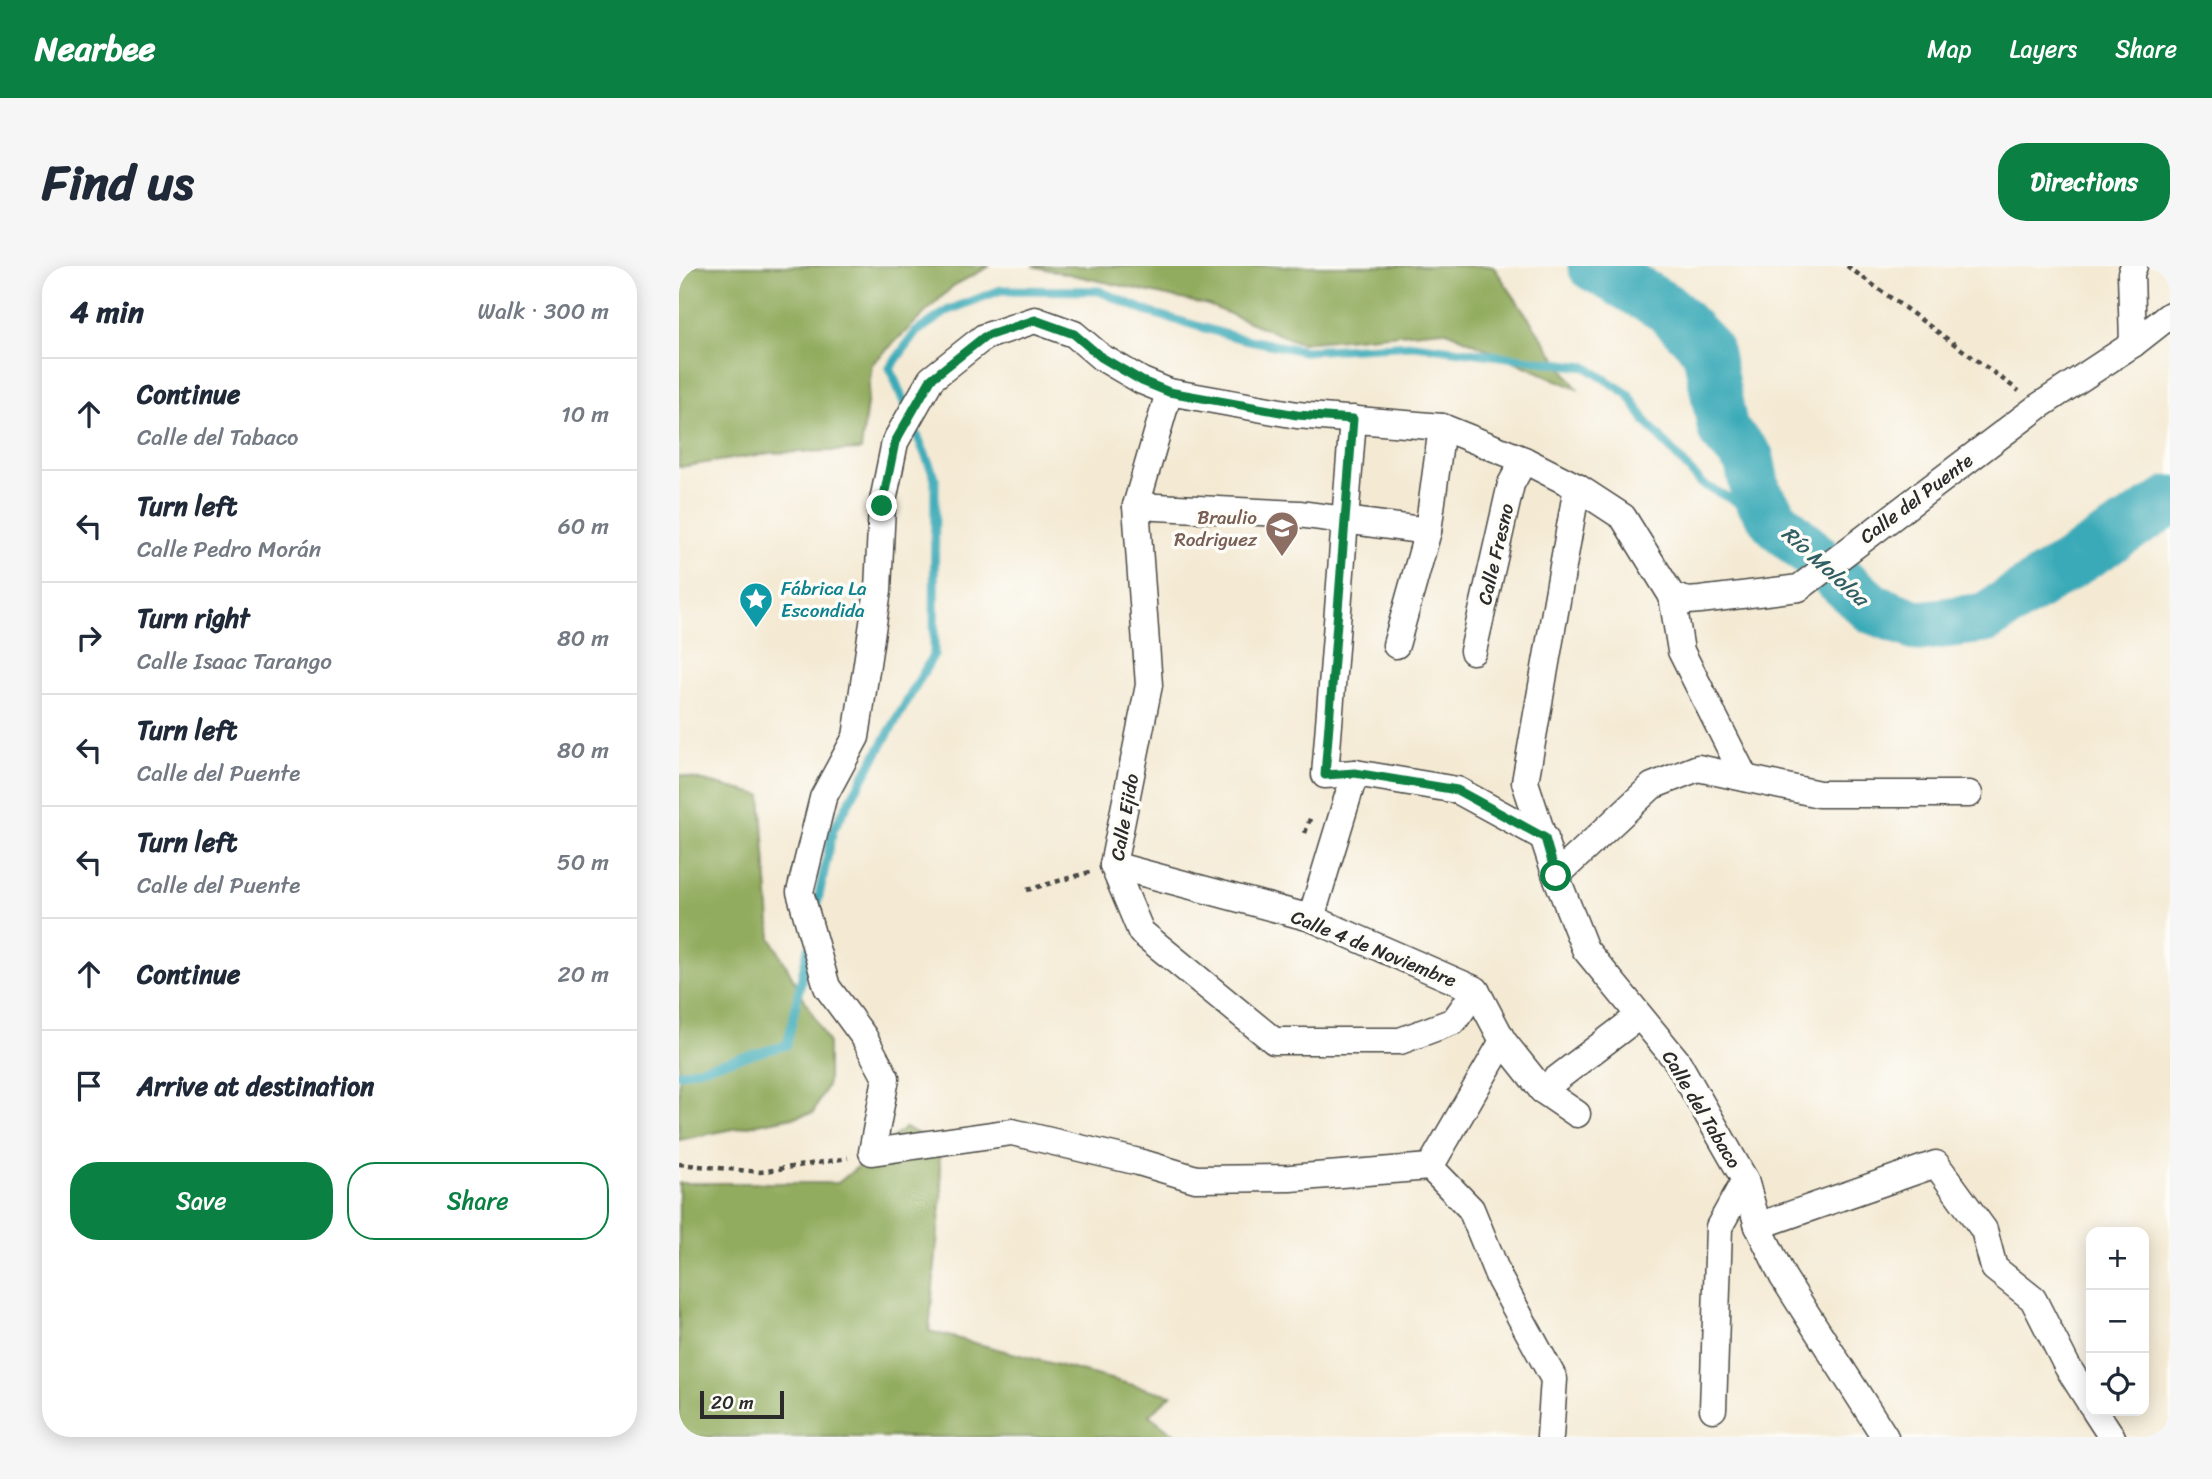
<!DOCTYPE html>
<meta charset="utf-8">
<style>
:root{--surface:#fff;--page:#f6f6f7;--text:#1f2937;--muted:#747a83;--line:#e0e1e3;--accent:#0b8043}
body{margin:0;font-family:Sriracha,sans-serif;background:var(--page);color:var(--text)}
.controls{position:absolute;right:21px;bottom:21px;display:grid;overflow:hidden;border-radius:14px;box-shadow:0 4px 18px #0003}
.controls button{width:63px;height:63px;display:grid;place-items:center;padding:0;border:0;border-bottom:2px solid var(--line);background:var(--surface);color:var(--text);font:35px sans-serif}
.scale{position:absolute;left:21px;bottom:18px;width:84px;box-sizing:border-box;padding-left:7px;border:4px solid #2b2b2b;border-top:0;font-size:19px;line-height:24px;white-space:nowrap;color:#2b2b2b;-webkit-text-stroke:5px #fdfcf7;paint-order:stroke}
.stop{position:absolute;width:21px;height:21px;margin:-16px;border:5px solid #0b8043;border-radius:50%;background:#fff}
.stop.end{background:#0b8043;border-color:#fff;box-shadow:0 2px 7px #0008}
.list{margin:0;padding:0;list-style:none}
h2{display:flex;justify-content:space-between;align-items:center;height:91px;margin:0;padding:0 28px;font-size:30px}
h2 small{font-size:23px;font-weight:400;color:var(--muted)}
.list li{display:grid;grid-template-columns:46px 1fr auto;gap:21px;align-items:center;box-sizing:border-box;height:112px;padding:0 28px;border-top:2px solid var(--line)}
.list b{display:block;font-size:26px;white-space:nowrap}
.list p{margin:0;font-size:23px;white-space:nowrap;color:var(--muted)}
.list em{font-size:23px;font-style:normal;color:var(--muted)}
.actions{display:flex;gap:14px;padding:21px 28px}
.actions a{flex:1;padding:16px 0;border:2px solid var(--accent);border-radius:28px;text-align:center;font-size:24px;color:var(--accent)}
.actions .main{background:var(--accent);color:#fff}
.icon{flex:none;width:38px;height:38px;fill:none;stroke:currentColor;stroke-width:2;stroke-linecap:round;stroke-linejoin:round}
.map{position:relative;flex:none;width:1491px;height:1171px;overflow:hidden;border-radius:28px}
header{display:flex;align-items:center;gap:42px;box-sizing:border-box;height:98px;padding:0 35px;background:var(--accent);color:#fff}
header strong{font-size:33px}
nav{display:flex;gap:38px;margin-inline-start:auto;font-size:24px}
.intro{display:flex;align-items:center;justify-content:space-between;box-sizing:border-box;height:168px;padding:0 42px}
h1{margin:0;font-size:49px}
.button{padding:18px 32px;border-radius:28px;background:var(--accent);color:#fff;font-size:24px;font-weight:700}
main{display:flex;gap:42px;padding:0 42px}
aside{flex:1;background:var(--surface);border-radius:28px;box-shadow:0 4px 18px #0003}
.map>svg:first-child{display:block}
</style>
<header>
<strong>Nearbee</strong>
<nav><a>Map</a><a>Layers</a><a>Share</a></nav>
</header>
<div class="intro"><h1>Find us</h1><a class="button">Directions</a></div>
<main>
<aside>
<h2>4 min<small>Walk · 300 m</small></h2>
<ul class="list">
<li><svg class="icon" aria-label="ahead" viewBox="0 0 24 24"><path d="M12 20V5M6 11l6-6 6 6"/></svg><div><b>Continue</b><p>Calle del Tabaco</p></div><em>10 m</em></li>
<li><svg class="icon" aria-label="left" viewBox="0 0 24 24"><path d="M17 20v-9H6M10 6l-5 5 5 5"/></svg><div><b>Turn left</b><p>Calle Pedro Morán</p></div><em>60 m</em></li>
<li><svg class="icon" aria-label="right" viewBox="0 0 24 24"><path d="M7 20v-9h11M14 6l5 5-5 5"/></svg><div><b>Turn right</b><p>Calle Isaac Tarango</p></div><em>80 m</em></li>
<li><svg class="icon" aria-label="left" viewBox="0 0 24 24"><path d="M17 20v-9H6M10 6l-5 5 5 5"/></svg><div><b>Turn left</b><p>Calle del Puente</p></div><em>80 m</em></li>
<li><svg class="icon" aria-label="left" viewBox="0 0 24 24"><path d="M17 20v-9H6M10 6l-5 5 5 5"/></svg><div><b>Turn left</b><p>Calle del Puente</p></div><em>50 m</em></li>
<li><svg class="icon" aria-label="ahead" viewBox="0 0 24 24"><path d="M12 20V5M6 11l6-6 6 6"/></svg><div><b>Continue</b></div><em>20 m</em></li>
<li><svg class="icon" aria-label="arrive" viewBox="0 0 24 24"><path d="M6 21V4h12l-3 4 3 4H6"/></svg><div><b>Arrive at destination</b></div></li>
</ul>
<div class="actions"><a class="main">Save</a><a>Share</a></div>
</aside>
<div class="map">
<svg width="1491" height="1171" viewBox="0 0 1491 1171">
<rect width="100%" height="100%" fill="#fdfcf7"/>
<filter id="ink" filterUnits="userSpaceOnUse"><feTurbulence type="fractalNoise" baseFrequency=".0143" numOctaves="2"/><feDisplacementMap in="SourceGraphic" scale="14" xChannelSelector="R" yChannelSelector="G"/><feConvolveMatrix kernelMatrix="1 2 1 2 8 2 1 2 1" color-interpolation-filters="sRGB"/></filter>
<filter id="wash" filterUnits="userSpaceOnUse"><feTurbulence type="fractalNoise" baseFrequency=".00686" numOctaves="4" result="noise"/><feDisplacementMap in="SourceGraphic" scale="28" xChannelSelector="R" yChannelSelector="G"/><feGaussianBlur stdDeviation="1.57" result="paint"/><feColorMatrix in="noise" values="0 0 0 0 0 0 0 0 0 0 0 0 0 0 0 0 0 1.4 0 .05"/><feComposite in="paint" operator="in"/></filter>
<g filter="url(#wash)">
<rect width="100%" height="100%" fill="#f4ead4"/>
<g fill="#92ac5f" stroke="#5e6c45" stroke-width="2">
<polygon points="0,0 311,0 274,20 193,98 182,184 91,187 0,201"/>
<polygon points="353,0 814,0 898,123 765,64 621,77 529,39"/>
<polygon points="0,509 82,529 92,672 149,776 149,817 134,847 0,874"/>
<polygon points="226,862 259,877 263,924 250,1065 492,1129 470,1149 499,1171 0,1171 0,917 159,917"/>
</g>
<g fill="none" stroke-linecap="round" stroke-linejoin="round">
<g stroke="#3aaab8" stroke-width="9">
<polyline points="228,144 211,102 237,66 270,44 322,24 420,25 469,46 560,72 625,85 735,79 907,101 949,128 967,156 1023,218 1097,256"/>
<polyline points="136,648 154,564 255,388 256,212 233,157"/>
<polyline points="0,808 108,779 129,683"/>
</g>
<polyline stroke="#3aaab8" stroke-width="51" points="914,0 989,43 1028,83 1044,164 1070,193 1077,227 1097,256 1194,343 1240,360 1306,352 1491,235"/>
</g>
</g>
<g filter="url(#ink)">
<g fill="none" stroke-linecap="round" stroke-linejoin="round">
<g stroke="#494844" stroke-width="29">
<g id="minor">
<polyline points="1454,78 1452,7 1455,0"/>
<polyline points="490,126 457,240 470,419 434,599 462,666 595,775 721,775 775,755 797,724"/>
<polyline points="674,153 646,509 676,507 778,524 866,572"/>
<polyline points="898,221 846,516 877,610 906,683 998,795 1066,914 1079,960 1104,1011 1206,1171"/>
<polyline points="457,240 620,248 749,265"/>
<polyline points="993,330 1002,385 1066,512"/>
<polyline points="717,379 749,265 763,161"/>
<polyline points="794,385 832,218 845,194"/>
<polyline points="434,599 632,652 797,724 824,775 863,824 898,848"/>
<polyline points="877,610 973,520 1019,502 1140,528 1290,528"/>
<polyline points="632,652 676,507"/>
<polyline points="863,824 960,750"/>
<polyline points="751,901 824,775"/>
<polyline points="1079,960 1257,898 1305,964 1315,1002 1354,1033 1388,1100 1412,1138"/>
<polyline points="1034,1143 1040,961 1066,914"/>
<polyline points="1416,1145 1433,1171"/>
<polyline points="871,1171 875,1113 821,1014 792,943 751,901 611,912 517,913 460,896 333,866 193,886 207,812 185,771 148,721 121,626 144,532 177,471 199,324 203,240 216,176 252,113 305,71 356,54 395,68 422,91 463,115 490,126 618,149 763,161 845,194 898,221 944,251 993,330 1009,335 1021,334 1120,322 1360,140 1454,78 1491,49"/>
</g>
</g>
<g stroke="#494844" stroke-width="4.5" stroke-dasharray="5 5" stroke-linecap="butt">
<polyline points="1168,0 1340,125"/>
<polyline points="626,567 632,550"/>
<polyline points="348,624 411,606"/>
<polyline points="0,898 81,906 169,892"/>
</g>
<use href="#minor" stroke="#fff" stroke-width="26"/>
</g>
</g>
<g fill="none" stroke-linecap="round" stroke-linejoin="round" filter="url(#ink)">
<polyline stroke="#0b8043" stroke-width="9" points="203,240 216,176 252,113 305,71 356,54 395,68 422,91 463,115 490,126 618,149 674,153 646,509 676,507 778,524 866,572 877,610"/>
</g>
<defs>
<g id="school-pin" transform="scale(1.75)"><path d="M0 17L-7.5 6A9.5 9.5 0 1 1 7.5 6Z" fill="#8d6e63" stroke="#fdfcf7"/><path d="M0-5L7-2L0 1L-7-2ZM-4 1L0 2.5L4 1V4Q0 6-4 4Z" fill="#fff"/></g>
<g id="sight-pin" transform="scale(1.75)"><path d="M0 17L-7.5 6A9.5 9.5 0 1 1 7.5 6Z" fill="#0f9aa8" stroke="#fdfcf7"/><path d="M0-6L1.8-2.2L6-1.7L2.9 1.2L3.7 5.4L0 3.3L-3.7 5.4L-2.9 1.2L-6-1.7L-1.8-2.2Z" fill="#fff"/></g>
</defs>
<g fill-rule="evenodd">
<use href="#school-pin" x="603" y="262"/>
<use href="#sight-pin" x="77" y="333"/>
</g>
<g text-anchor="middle" stroke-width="7" stroke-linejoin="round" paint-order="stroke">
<g font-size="19" fill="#2b2b2b" stroke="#fdfcf7">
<text transform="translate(1237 232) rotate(-37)" y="7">Calle del Puente</text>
<text transform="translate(816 288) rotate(-77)" y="7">Calle Fresno</text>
<text transform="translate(445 551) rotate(-80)" y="7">Calle Ejido</text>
<text transform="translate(695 682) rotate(22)" y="7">Calle 4 de Noviembre</text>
<text transform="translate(1023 843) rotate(59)" y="7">Calle del Tabaco</text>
</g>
<g font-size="19" fill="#785e54" stroke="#fdfcf7" text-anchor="end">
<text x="578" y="258">Braulio<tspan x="578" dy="22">Rodriguez</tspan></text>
</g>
<g font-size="19" fill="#0d838f" stroke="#fdfcf7" text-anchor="start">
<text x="102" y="329">Fábrica La<tspan x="102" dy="22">Escondida</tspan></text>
</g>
<g font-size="21" font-style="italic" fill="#315e63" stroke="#fdfcf7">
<text transform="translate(1146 300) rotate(42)" y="7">Río Mololoa</text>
</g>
</g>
</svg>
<div class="controls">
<button>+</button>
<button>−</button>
<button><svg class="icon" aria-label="locate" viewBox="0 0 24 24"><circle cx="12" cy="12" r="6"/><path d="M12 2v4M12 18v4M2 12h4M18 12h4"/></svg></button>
</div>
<div class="scale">20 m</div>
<div class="stop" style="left:877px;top:610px"></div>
<div class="stop end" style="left:203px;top:240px"></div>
</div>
</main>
